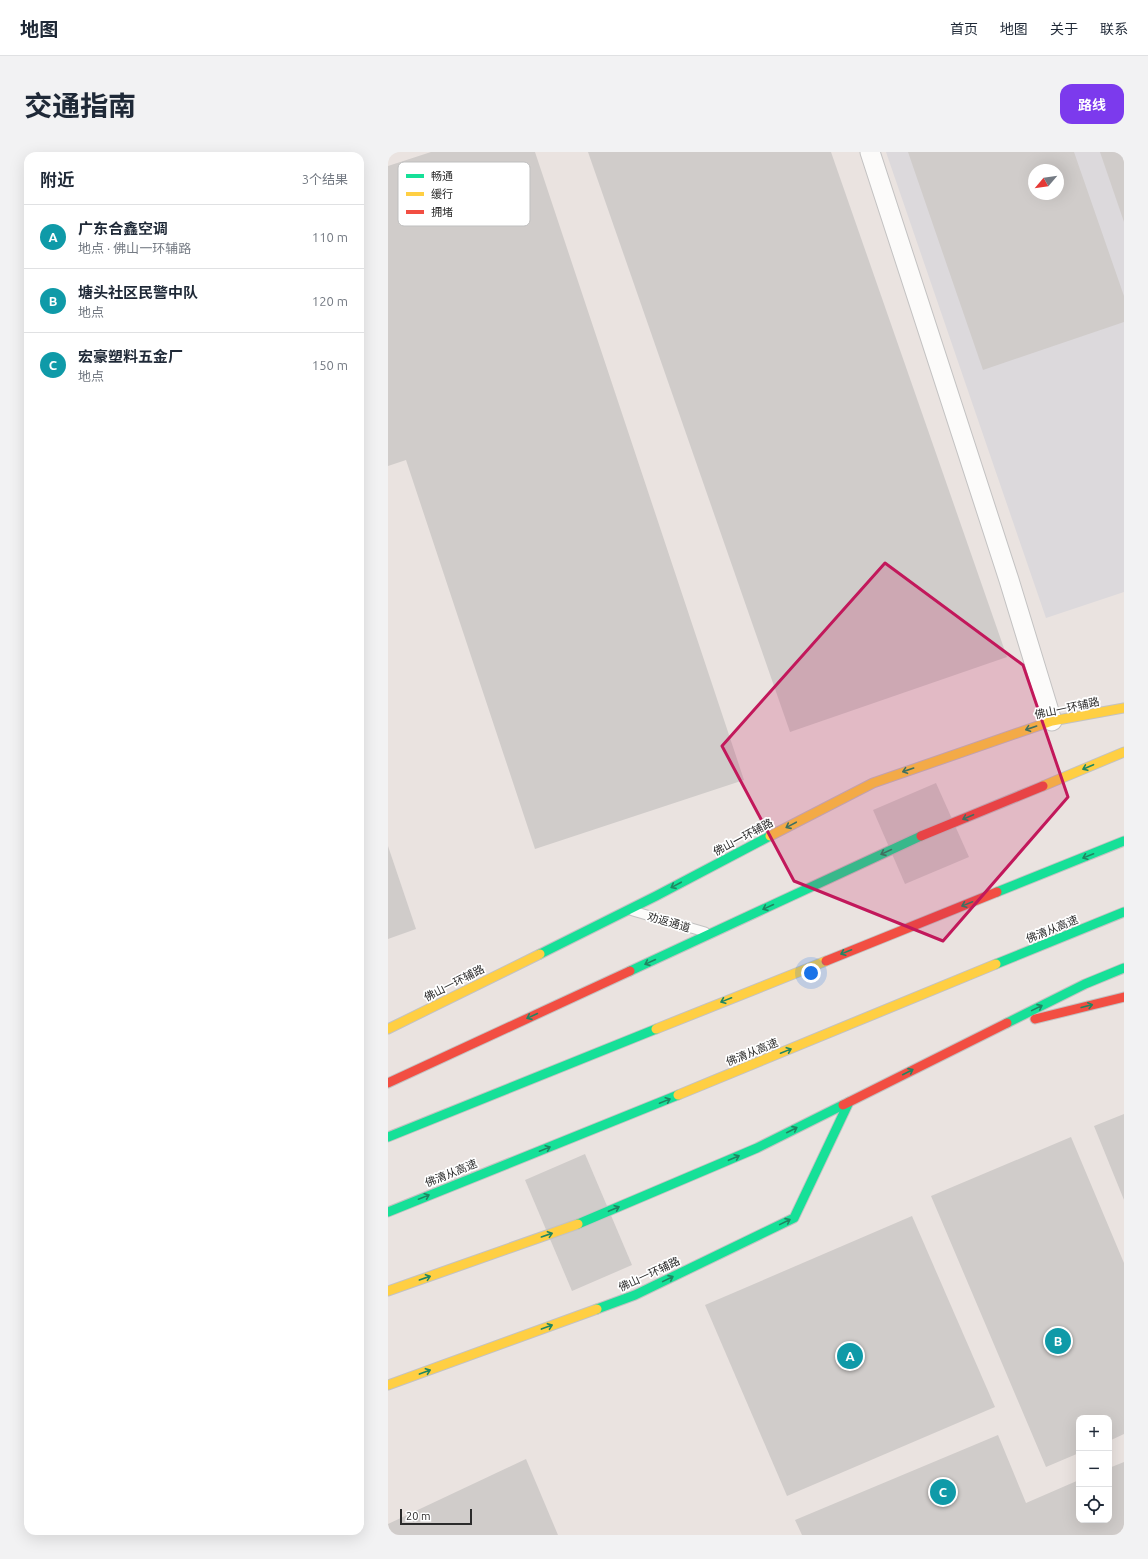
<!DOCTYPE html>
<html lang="zh">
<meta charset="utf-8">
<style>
body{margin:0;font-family:Ubuntu,"Noto Sans SC",sans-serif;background:#f2f2f3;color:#1f2937}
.controls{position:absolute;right:12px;bottom:12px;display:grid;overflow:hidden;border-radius:8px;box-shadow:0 4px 16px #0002}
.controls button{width:36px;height:36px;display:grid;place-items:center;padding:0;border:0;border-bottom:1px solid #e0e1e3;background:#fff;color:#1f2937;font:20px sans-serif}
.compass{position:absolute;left:640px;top:12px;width:36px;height:36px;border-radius:50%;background:#fff;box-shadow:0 4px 16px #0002;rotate:241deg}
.scale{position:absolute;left:12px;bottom:10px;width:72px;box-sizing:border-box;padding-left:4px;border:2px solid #2b2b2b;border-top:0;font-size:11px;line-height:14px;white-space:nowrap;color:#2b2b2b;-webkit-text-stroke:3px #fff;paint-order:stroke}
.you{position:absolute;left:423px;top:821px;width:14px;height:14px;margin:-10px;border:3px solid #fff;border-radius:50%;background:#1a73e8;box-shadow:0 0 0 6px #1a73e833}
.badge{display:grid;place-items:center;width:26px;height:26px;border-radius:50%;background:#7c3aed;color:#fff;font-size:13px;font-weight:700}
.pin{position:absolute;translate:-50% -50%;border:2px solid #fff;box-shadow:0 1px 4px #0006}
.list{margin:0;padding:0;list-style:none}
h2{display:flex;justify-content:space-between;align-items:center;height:52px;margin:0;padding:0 16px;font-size:17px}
h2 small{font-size:13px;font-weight:400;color:#747a83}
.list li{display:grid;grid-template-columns:26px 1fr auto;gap:12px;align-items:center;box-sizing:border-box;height:64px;padding:0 16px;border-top:1px solid #e0e1e3}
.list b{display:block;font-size:15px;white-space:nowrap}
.list p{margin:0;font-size:13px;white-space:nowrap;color:#747a83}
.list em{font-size:13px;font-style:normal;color:#747a83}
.icon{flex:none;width:22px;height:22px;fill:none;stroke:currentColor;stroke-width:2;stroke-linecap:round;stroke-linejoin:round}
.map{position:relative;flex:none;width:736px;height:1383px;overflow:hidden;border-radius:12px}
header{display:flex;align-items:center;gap:24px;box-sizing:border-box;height:56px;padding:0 20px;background:#fff;border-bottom:1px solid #e0e1e3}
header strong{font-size:19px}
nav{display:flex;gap:22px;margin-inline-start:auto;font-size:14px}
.intro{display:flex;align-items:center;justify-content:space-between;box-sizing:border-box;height:96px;padding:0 24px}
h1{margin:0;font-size:28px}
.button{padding:10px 18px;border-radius:12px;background:#7c3aed;color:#fff;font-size:14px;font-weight:700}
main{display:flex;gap:24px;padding:0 24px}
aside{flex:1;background:#fff;border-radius:12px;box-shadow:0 4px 16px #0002}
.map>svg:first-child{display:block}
.industrial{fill:#dcd9dc;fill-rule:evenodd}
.building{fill:#d0ccca;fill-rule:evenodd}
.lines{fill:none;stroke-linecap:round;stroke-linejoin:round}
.lane-casing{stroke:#c3c2c2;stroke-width:11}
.street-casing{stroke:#c3c2c2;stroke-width:21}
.fast-casing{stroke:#c3c2c2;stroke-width:11}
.slow-casing{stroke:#c3c2c2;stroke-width:11}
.jam-casing{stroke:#c3c2c2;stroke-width:11}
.lane{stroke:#fcfbfa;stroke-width:9}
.street{stroke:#fcfbfa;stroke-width:19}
.fast{stroke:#16e098;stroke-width:9}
.slow{stroke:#ffcf43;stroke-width:9}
.jam{stroke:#f24e42;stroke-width:9}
.oneway{stroke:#208662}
.marked{fill:#c2185b;fill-opacity:0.2;stroke:#c2185b;stroke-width:3;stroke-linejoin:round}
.labels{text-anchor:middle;stroke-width:3.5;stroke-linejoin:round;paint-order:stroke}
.street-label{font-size:11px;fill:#2b2b2b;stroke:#fff}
.key{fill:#fff;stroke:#bfbfbf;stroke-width:1}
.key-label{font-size:11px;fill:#2b2b2b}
</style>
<header>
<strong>地图</strong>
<nav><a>首页</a><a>地图</a><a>关于</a><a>联系</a></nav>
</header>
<div class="intro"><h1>交通指南</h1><a class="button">路线</a></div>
<main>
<aside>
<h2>附近<small>3个结果</small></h2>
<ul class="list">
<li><span class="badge" style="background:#0f9aa8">A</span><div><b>广东合鑫空调</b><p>地点 · 佛山一环辅路</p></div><em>110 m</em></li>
<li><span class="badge" style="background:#0f9aa8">B</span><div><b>塘头社区民警中队</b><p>地点</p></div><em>120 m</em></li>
<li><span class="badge" style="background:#0f9aa8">C</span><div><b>宏豪塑料五金厂</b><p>地点</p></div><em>150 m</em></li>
</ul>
</aside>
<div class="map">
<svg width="736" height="1383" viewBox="0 0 736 1383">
<rect width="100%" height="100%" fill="#eae3e0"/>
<path class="industrial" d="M498,0H736V440L658,466ZM646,18H670V42H646Z"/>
<g class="building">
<path d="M43,0H147L356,628L147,697L18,308L0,314V14Z"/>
<path d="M200,0H443L619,505L402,580Z"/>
<path d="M520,0H686L736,144V170L595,218ZM646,18H670V42H646Z"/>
<path d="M712,0H736V70Z"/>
<path d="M548,631L581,705L517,732L485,658Z"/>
<path d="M0,694L28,777L0,787Z"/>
<path d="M736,962V1048L706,974Z"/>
<path d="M683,985L736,1111V1282L721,1289V1266H691V1301L658,1315L543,1044Z"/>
<path d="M197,1002L244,1113L184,1139L137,1028Z"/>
<path d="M524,1064L607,1255L399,1344L317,1153Z"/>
<path d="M610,1283L638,1351L691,1328V1368H721V1316L736,1310V1383H414L407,1368Z"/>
<path d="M138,1307L170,1383H0V1372Z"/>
</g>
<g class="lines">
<g class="lane-casing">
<path id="lane" d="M245,759L317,780"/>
</g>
<g class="street-casing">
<path id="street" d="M482,0L621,428L664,569"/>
</g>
<g class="fast-casing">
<g id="fast">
<path d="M609,740L736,689"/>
<path d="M152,802L268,744L382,684"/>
<path d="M608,812L736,760"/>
<path d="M242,819L533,684"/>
<path d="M619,871L697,832L736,816"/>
<path d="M0,985L268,877"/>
<path d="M0,1060L290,943"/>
<path d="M190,1072L369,996L455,953"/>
<path d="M209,1157L247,1143L406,1066L461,950"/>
</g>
</g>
<g class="slow-casing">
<g id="slow">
<path d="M655,634L736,600"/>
<path d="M382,684L485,631L664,569L736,556"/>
<path d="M0,877L152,802"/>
<path d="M268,877L438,809"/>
<path d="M290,943L608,812"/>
<path d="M0,1139L190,1072"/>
<path d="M0,1233L209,1157"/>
</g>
</g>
<g class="jam-casing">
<g id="jam">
<path d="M533,684L655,634"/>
<path d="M438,809L609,740"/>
<path d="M647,867L736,845"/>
<path d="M0,931L242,819"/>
<path d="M455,953L619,871"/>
</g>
</g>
<use href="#lane" class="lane"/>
<use href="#street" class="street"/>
<use href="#fast" class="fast"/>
<use href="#slow" class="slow"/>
<use href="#jam" class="jam"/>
</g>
<defs><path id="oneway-shaft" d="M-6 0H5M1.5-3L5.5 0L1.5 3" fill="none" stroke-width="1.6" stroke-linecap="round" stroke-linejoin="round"/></defs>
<g class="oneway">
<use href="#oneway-shaft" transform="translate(643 576) rotate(161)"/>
<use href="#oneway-shaft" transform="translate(700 615) rotate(157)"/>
<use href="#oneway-shaft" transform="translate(520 618) rotate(161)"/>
<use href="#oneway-shaft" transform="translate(580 665) rotate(157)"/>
<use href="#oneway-shaft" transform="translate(403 673) rotate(152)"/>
<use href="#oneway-shaft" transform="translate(498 700) rotate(155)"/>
<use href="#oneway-shaft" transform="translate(700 704) rotate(158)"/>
<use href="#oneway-shaft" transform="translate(288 733) rotate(152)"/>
<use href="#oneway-shaft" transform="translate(579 752) rotate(158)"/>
<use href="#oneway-shaft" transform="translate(380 755) rotate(155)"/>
<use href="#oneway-shaft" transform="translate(458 800) rotate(158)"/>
<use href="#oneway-shaft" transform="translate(262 810) rotate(155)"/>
<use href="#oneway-shaft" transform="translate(338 848) rotate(158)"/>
<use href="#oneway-shaft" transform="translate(699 854) rotate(-14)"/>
<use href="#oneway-shaft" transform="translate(649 856) rotate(-26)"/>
<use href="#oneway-shaft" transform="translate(144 864) rotate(155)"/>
<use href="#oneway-shaft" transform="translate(398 899) rotate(-22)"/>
<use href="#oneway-shaft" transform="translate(520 920) rotate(-27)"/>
<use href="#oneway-shaft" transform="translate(277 949) rotate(-22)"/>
<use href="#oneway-shaft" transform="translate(404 978) rotate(-27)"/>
<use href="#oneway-shaft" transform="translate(157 997) rotate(-22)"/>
<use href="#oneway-shaft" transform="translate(346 1006) rotate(-23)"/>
<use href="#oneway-shaft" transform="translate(36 1045) rotate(-22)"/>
<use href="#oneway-shaft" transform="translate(226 1057) rotate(-23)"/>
<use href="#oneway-shaft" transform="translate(397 1070) rotate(-26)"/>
<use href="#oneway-shaft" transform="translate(159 1083) rotate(-19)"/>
<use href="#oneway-shaft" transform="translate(37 1126) rotate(-19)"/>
<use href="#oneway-shaft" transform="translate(280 1127) rotate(-26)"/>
<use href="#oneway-shaft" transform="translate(159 1175) rotate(-20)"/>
<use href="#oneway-shaft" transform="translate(37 1220) rotate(-20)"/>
</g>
<path class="marked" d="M497,411L635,513L680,645L555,789L406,729L334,594Z"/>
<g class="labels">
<g class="street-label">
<text transform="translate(679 556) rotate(-12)" y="4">佛山一环辅路</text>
<text transform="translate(355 685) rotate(-28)" y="4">佛山一环辅路</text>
<text transform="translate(281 770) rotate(16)" y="4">劝返通道</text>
<text transform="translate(664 777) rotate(-22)" y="4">佛清从高速</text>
<text transform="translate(66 831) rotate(-27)" y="4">佛山一环辅路</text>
<text transform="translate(364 900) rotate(-22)" y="4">佛清从高速</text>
<text transform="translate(63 1021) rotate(-22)" y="4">佛清从高速</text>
<text transform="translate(261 1122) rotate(-25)" y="4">佛山一环辅路</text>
</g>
</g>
<rect x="10" y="10" width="132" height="64" rx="6" class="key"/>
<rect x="18" y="22" width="18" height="4" fill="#16e098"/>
<rect x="18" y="40" width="18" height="4" fill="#ffcf43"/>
<rect x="18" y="58" width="18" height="4" fill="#f24e42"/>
<g class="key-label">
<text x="43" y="28">畅通</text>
<text x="43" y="46">缓行</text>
<text x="43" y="64">拥堵</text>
</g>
</svg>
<div class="controls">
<button>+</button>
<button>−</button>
<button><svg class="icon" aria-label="locate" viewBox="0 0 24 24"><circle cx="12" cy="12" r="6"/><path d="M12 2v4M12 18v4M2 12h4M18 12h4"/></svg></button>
</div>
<svg class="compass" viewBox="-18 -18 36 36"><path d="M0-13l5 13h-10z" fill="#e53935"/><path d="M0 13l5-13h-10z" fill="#747a83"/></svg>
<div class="scale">20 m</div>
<div class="you"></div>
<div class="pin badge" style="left:462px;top:1204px;background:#0f9aa8">A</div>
<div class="pin badge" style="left:670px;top:1189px;background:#0f9aa8">B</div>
<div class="pin badge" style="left:555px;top:1340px;background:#0f9aa8">C</div>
</div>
</main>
